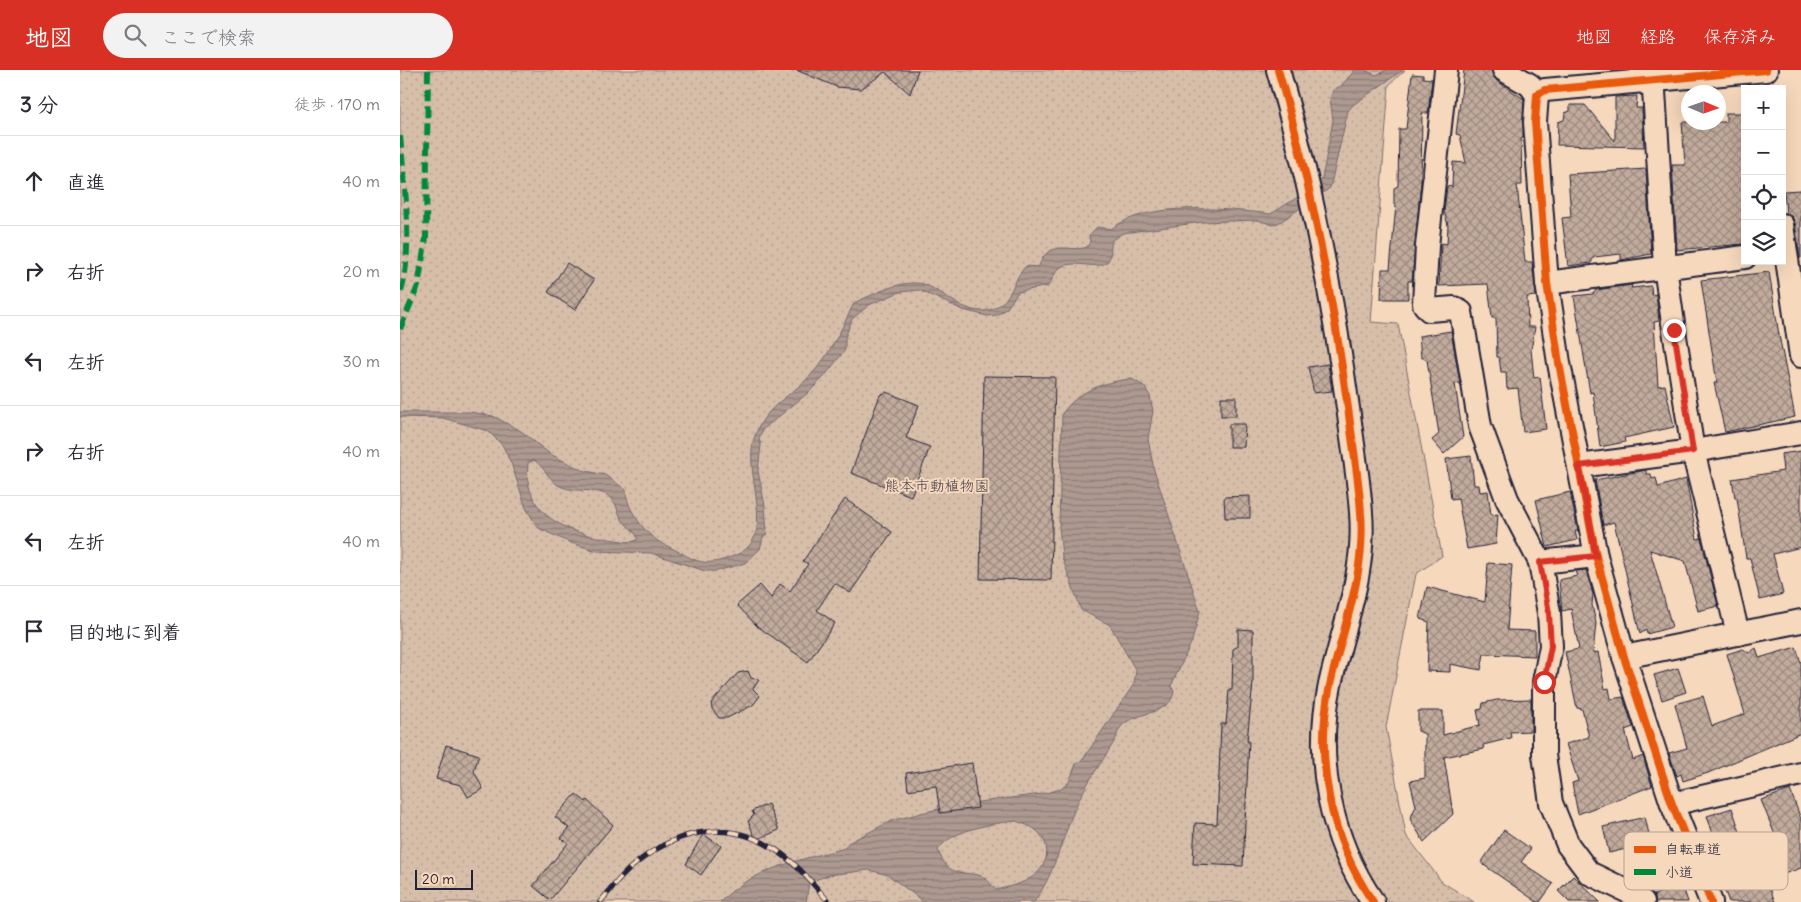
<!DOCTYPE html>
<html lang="ja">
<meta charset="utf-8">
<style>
body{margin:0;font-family:Delius,"Klee One",sans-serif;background:#f2f2f3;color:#2b2b33}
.controls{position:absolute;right:15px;top:15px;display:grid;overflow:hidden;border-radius:0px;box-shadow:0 5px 20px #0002}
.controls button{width:45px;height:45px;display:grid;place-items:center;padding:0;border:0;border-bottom:1px solid #e1e1e2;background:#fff;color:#2b2b33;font:25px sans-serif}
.compass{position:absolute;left:1281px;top:15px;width:45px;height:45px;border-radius:50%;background:#fff;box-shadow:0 5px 20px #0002;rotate:92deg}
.scale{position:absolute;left:15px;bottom:12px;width:58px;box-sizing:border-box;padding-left:5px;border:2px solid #22223b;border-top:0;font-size:14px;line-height:18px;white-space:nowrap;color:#22223b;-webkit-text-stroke:4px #f6d8bc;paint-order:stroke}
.stop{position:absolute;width:15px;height:15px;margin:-11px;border:4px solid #d93025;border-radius:50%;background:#fff}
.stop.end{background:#d93025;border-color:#fff;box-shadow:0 1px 5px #0008}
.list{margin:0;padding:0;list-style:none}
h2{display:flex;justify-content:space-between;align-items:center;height:65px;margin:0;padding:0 20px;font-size:21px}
h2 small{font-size:16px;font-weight:400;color:#7c7c81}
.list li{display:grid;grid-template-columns:32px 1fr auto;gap:15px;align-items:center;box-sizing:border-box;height:90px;padding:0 20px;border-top:1px solid #e1e1e2}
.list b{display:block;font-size:19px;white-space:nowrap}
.list em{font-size:16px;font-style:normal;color:#7c7c81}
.icon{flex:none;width:28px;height:28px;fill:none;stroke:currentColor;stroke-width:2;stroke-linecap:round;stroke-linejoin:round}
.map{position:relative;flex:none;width:1401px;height:832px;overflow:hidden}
header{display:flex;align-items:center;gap:30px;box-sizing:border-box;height:70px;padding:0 25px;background:#d93025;color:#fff}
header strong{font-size:24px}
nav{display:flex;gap:28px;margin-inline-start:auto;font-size:18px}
.search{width:350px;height:45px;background:#f2f2f3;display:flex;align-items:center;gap:12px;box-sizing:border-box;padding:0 18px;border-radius:28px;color:#7c7c81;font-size:19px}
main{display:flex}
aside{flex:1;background:#fff}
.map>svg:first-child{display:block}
.garden{fill:url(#garden-dots);stroke:#7c7072}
.water{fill:url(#water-rules);stroke:#75696e;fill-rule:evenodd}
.building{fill:url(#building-cross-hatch);stroke:#22223b}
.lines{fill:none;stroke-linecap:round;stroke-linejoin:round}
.minor-casing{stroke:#22223b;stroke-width:26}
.minor{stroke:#f6d8bc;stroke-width:22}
.rail-casing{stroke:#22223b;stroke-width:5.5}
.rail{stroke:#f6d8bc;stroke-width:4;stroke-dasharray:11;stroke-linecap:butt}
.quiet{stroke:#00873e;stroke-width:6;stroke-dasharray:12 6;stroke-linecap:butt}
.cycleway-casing{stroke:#f6d8bc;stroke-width:11}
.cycleway{stroke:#e8590c;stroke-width:8}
.route{stroke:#d93025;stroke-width:6}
.labels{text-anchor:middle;stroke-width:4;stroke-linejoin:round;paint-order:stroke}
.park-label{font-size:15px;fill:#464151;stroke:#f6d8bc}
.key{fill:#f6d8bc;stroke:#b6a195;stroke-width:1}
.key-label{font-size:14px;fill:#22223b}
</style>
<header>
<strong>地図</strong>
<div class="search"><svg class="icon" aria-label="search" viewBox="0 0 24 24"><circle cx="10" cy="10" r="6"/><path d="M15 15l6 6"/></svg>ここで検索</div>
<nav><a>地図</a><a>経路</a><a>保存済み</a></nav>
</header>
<main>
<aside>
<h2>3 分<small>徒歩 · 170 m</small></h2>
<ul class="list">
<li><svg class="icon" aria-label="ahead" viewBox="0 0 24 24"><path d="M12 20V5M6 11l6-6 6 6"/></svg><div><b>直進</b></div><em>40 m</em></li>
<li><svg class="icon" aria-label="right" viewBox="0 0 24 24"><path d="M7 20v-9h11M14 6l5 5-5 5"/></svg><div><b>右折</b></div><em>20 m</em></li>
<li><svg class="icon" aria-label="left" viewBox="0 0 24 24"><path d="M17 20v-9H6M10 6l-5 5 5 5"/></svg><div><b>左折</b></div><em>30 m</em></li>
<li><svg class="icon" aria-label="right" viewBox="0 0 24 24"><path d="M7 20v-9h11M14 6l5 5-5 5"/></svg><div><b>右折</b></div><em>40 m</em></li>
<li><svg class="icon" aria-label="left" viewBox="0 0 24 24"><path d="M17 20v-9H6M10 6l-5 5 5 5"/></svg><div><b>左折</b></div><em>40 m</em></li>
<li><svg class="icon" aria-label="arrive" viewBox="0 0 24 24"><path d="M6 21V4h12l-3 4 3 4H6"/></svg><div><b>目的地に到着</b></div></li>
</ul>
</aside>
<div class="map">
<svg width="1401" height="832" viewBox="0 0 1401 832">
<defs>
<pattern id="garden-dots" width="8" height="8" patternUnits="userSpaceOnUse" patternTransform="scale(1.25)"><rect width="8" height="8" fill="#d7bea9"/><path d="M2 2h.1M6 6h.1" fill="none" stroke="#b8a392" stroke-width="1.8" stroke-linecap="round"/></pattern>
<pattern id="water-rules" width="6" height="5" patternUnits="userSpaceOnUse" patternTransform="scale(1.25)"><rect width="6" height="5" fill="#ad9990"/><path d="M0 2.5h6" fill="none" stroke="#8c7c77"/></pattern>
<pattern id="building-cross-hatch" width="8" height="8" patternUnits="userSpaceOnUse" patternTransform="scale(1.25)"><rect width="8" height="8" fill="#c2ab9c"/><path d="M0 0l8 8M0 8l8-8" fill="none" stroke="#9d8b80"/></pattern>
</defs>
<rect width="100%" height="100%" fill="#f6d8bc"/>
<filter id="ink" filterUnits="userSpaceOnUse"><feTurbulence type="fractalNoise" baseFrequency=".02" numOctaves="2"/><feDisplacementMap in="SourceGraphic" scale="10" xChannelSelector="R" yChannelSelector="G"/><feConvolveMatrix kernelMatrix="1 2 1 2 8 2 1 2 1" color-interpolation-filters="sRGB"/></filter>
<g filter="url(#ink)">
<path class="garden" d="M0,0H1005L989,15L971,252L998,254L1042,486L1016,504L986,657L1006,765L1042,812L1074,832H0Z"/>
<g class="water">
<path d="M955,0H964L976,5L987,0H1003L953,35L948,41L930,118L880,152L873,155L858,150L803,152L723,163L712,170C710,177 712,187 707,192C699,201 674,189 661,197C654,202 653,210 648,216L618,222L607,238L597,245L587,246L563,240L519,220L500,222L469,235L452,249L445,268V280L424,307L408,323L362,360L359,369L361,375L358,401L365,436L367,464L363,467L360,479L345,493L317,501H305L251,483L197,481L171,473L140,459L135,453L126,438L111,393L103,376L88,361L43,348L0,347V342H70L93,346L121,361L150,384L182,400L205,405L226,420C225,437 247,467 263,474C295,488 299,501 336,485C381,466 339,401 356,363C368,334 390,327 410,306C430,285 441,260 453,235L458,231C475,224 496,212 516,213C541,213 569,258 601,234C613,224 615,206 626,196L638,197C641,193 642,186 647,183C660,173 673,182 687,177L690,172L689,165L697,157L711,159C749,130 826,139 871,144L917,115L922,109L933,50L930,28L933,20L941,16ZM134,390C144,397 149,409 158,415C175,425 200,415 213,430C217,436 218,442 221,448C226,456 235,460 238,469C232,474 224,471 216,470C171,465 122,447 128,393Z"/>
<path d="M732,309L744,316L750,326L753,341L748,369L754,400L800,541L792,571L771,616L774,621C772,646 732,641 720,658C717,662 717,668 714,672C700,695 684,716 674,741C661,772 654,805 634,832H524L488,805L469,800L429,805L409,812L406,832H320C353,798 401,790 445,778L448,773L491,751L521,743L556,735L642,724L661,719L669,712L676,694L683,689L734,614L736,601L710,555L681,540L662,487L659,456L662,344C677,321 705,311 732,309ZM616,751C623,754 632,756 637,761C654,777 647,799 629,809C619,815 607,817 596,820C592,816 587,808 582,806C560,800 548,808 538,780C550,760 594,753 616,751Z"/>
</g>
<g class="building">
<path d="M396,0H518L510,24L485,2L461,19L437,17Z"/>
<path d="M1064,0H1091L1097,11L1124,29L1123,68L1121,69L1122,115H1117L1125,192H1132L1136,226L1127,227L1128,257H1135L1131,280L1134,308L1140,307L1146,359L1123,362L1118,318L1107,319L1106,302H1101L1099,287H1097L1096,248H1092L1088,214L1039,216L1041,173L1047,174L1048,155L1044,142L1047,116L1052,117L1053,92L1066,93L1060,65L1056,64Z"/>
<path d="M1012,4L1023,5V8L1032,9L1028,43H1022L1021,112L1012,211H1008V229H981L982,199H990L996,135H994V118L998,116L999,59H1006Z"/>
<path d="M1237,26L1236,38H1242L1244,77L1157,75L1158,52L1164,50L1165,43L1170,41V35H1185L1215,71V27Z"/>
<path d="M1326,43H1345V170H1343V174L1277,180L1272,95H1285L1282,52H1326Z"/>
<path d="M1246,99L1251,184L1221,190V184L1194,187L1191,193L1168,196L1162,148L1171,147L1168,104Z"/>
<path d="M1401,120V188H1400L1395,153L1392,147L1386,143L1384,121Z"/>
<path d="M167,193L194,210L175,240L148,222Z"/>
<path d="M1369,202L1379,265L1395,347L1325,362L1314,313H1317L1301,210Z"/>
<path d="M1232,215L1231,218L1251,216L1252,225L1256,224L1259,251L1254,252L1258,316L1265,315L1274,357L1224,368L1225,372L1200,377L1193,322L1190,323L1174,226L1193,224L1196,220Z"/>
<path d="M1051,261L1060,313L1055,314L1063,367L1044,384L1032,370L1039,364L1027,290L1021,287L1019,266Z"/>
<path d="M928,294L932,321L914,323L908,297Z"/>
<path d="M584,306L655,307L651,510L580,509Z"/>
<path d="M486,322L519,335L506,368L530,377L511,426L451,403L480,325Z"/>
<rect x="821" y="327" width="15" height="19"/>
<path d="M829,354H845L844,377H829Z"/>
<path d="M1401,381V477L1373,484L1383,524L1360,530L1350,488H1346L1337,428H1335L1332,409L1383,401L1381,384Z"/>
<path d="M1071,386L1074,415H1079L1080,422L1088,421L1091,445L1098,444L1096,474L1067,479L1058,428L1051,429L1046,389Z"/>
<path d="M1246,400V404H1251L1252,409L1256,408L1258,417L1286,409L1297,469L1301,468L1318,536L1298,541L1285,491L1250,480L1272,557L1247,564L1246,560L1240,564L1214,452L1203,455L1195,410Z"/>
<path d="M1170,422L1178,461H1175L1177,470L1147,477L1136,430Z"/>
<path d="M850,426V448H825L824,427Z"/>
<path d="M445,429L492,462L450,523L435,513L417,540L435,553L408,592L357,556L337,535L360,515L371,528L380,514L390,521L408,494L403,491Z"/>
<path d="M1088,493L1112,495L1107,560L1135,561V586L1084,584L1081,600L1050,594V602L1027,601L1029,552L1020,549L1027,517L1085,532Z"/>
<path d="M1186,500L1193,524L1192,535L1196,553L1193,583L1198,582L1205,619L1209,618L1211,629L1223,627L1233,657L1225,660L1233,690L1243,686L1252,716L1178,744L1172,713L1178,711L1166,674L1189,667L1182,639L1177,638L1165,582L1179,579L1171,539L1162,541L1159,510L1177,506L1175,501Z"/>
<path d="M838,559L853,560V613L847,671H849L843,796L793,794L795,753L817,754L821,654H826L829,620H832L833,579L838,576Z"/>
<path d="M1396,577L1401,593V663L1308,703L1283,711L1281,704L1277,706L1269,683L1287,678L1275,634L1303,626L1312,656L1345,644L1327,584L1343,579L1349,583L1356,578L1359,588Z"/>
<path d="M1278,598L1286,622L1262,630L1254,605Z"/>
<path d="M348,601L351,608L359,610L353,619L360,626L353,635L327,648H319L312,639L311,633L338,603Z"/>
<path d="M1131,629V661L1110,662L1111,668L1083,675L1084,679L1044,687L1053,744L1024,772L1010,749L1016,736L1010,711L1025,708V664L1018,661V641H1043V665L1080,655L1077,640L1082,639L1083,633L1097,630Z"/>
<path d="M46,675L79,685L74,701L83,719L68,727L61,715L36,709Z"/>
<path d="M572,693L578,738L540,743L536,716L508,720L506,703Z"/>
<path d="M1390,720L1401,749V798L1367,810L1375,832H1329L1318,803L1321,802L1309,766L1313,764L1307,746L1332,738L1345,777L1375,765L1361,730Z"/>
<path d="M176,724L186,732L187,730L213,755L150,830L133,816L168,773L161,768L169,758L155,747Z"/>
<path d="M368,734L379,760L356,770L348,751L354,745L352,741Z"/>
<path d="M1245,747L1251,773L1209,783L1203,757Z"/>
<path d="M1104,760L1131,779L1121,792L1153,814L1140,832H1137L1081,793Z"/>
<path d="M303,764L321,776L301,805L286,794Z"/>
<path d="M1173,806L1200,832H1169L1158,821Z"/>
<path d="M1282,814L1288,832H1256L1254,825Z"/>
</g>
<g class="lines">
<g class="minor-casing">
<g id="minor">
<path d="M878,0C911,112 933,229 949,345C953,377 959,410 961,443C966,503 943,557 930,615C914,690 930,769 973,832"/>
<path d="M1046,0L1027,176L1024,234L1029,240L1054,238L1061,242L1080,356L1107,429L1140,492L1149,543L1151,576L1144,612V685L1151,733L1168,775L1189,803L1235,825L1243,832"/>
<path d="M1104,0L1130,15L1137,25"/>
<path d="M1242,0L1245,11L1254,21L1265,197L1274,260L1293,381L1338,564"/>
<path d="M1382,155L1401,286"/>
<path d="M1147,213L1345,187"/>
<path d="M1179,396L1293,381L1401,363"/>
<path d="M1140,492L1196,486"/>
<path d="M1224,587L1401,551"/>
<path d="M1272,734L1401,704"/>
<path d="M1311,832L1272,734L1224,587L1196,486L1159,293L1147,213L1135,52L1137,25L1145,20L1366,0"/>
</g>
</g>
<use href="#minor" class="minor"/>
<g class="rail-casing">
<path id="rail" d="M200,832C211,820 221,805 234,795C274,762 324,748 371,777C394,790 412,813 429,832"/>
</g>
<use href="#rail" class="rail"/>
<g class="quiet">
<path d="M0,66C4,110 14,183 0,225"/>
<path d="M0,259L18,216L26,168L28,0"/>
</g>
<g class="cycleway-casing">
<g id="cycleway">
<path d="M878,0C911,112 933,229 949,345C953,377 959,410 961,443C966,503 943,557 930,615C914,690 930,769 973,832"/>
<path d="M1311,832L1272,734L1224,587L1196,486L1159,293L1147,213L1135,52L1137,25L1145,20L1366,0"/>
</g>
</g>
<use href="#cycleway" class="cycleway"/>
</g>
</g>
<g class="lines" filter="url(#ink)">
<path class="route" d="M1144,612L1151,576L1149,543L1140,492L1196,486L1179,396L1293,381L1274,260"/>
</g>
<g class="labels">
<g class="park-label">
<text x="537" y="421">熊本市動植物園</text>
</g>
</g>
<rect x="1224" y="762" width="164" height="58" rx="8" class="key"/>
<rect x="1234" y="776" width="22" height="7" fill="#e8590c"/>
<rect x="1234" y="799" width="22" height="6" fill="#00873e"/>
<g class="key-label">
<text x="1265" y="784">自転車道</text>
<text x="1265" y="807">小道</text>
</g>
</svg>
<div class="controls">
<button>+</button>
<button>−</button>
<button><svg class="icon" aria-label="locate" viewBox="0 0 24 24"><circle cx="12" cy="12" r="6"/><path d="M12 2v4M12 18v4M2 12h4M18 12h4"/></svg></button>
<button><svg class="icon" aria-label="layers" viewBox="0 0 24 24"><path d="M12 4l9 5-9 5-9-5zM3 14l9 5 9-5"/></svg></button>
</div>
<svg class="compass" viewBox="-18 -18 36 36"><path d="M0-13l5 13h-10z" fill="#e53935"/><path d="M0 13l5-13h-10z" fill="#7c7c81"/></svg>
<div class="scale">20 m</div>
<div class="stop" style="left:1144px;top:612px"></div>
<div class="stop end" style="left:1274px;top:260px"></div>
</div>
</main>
